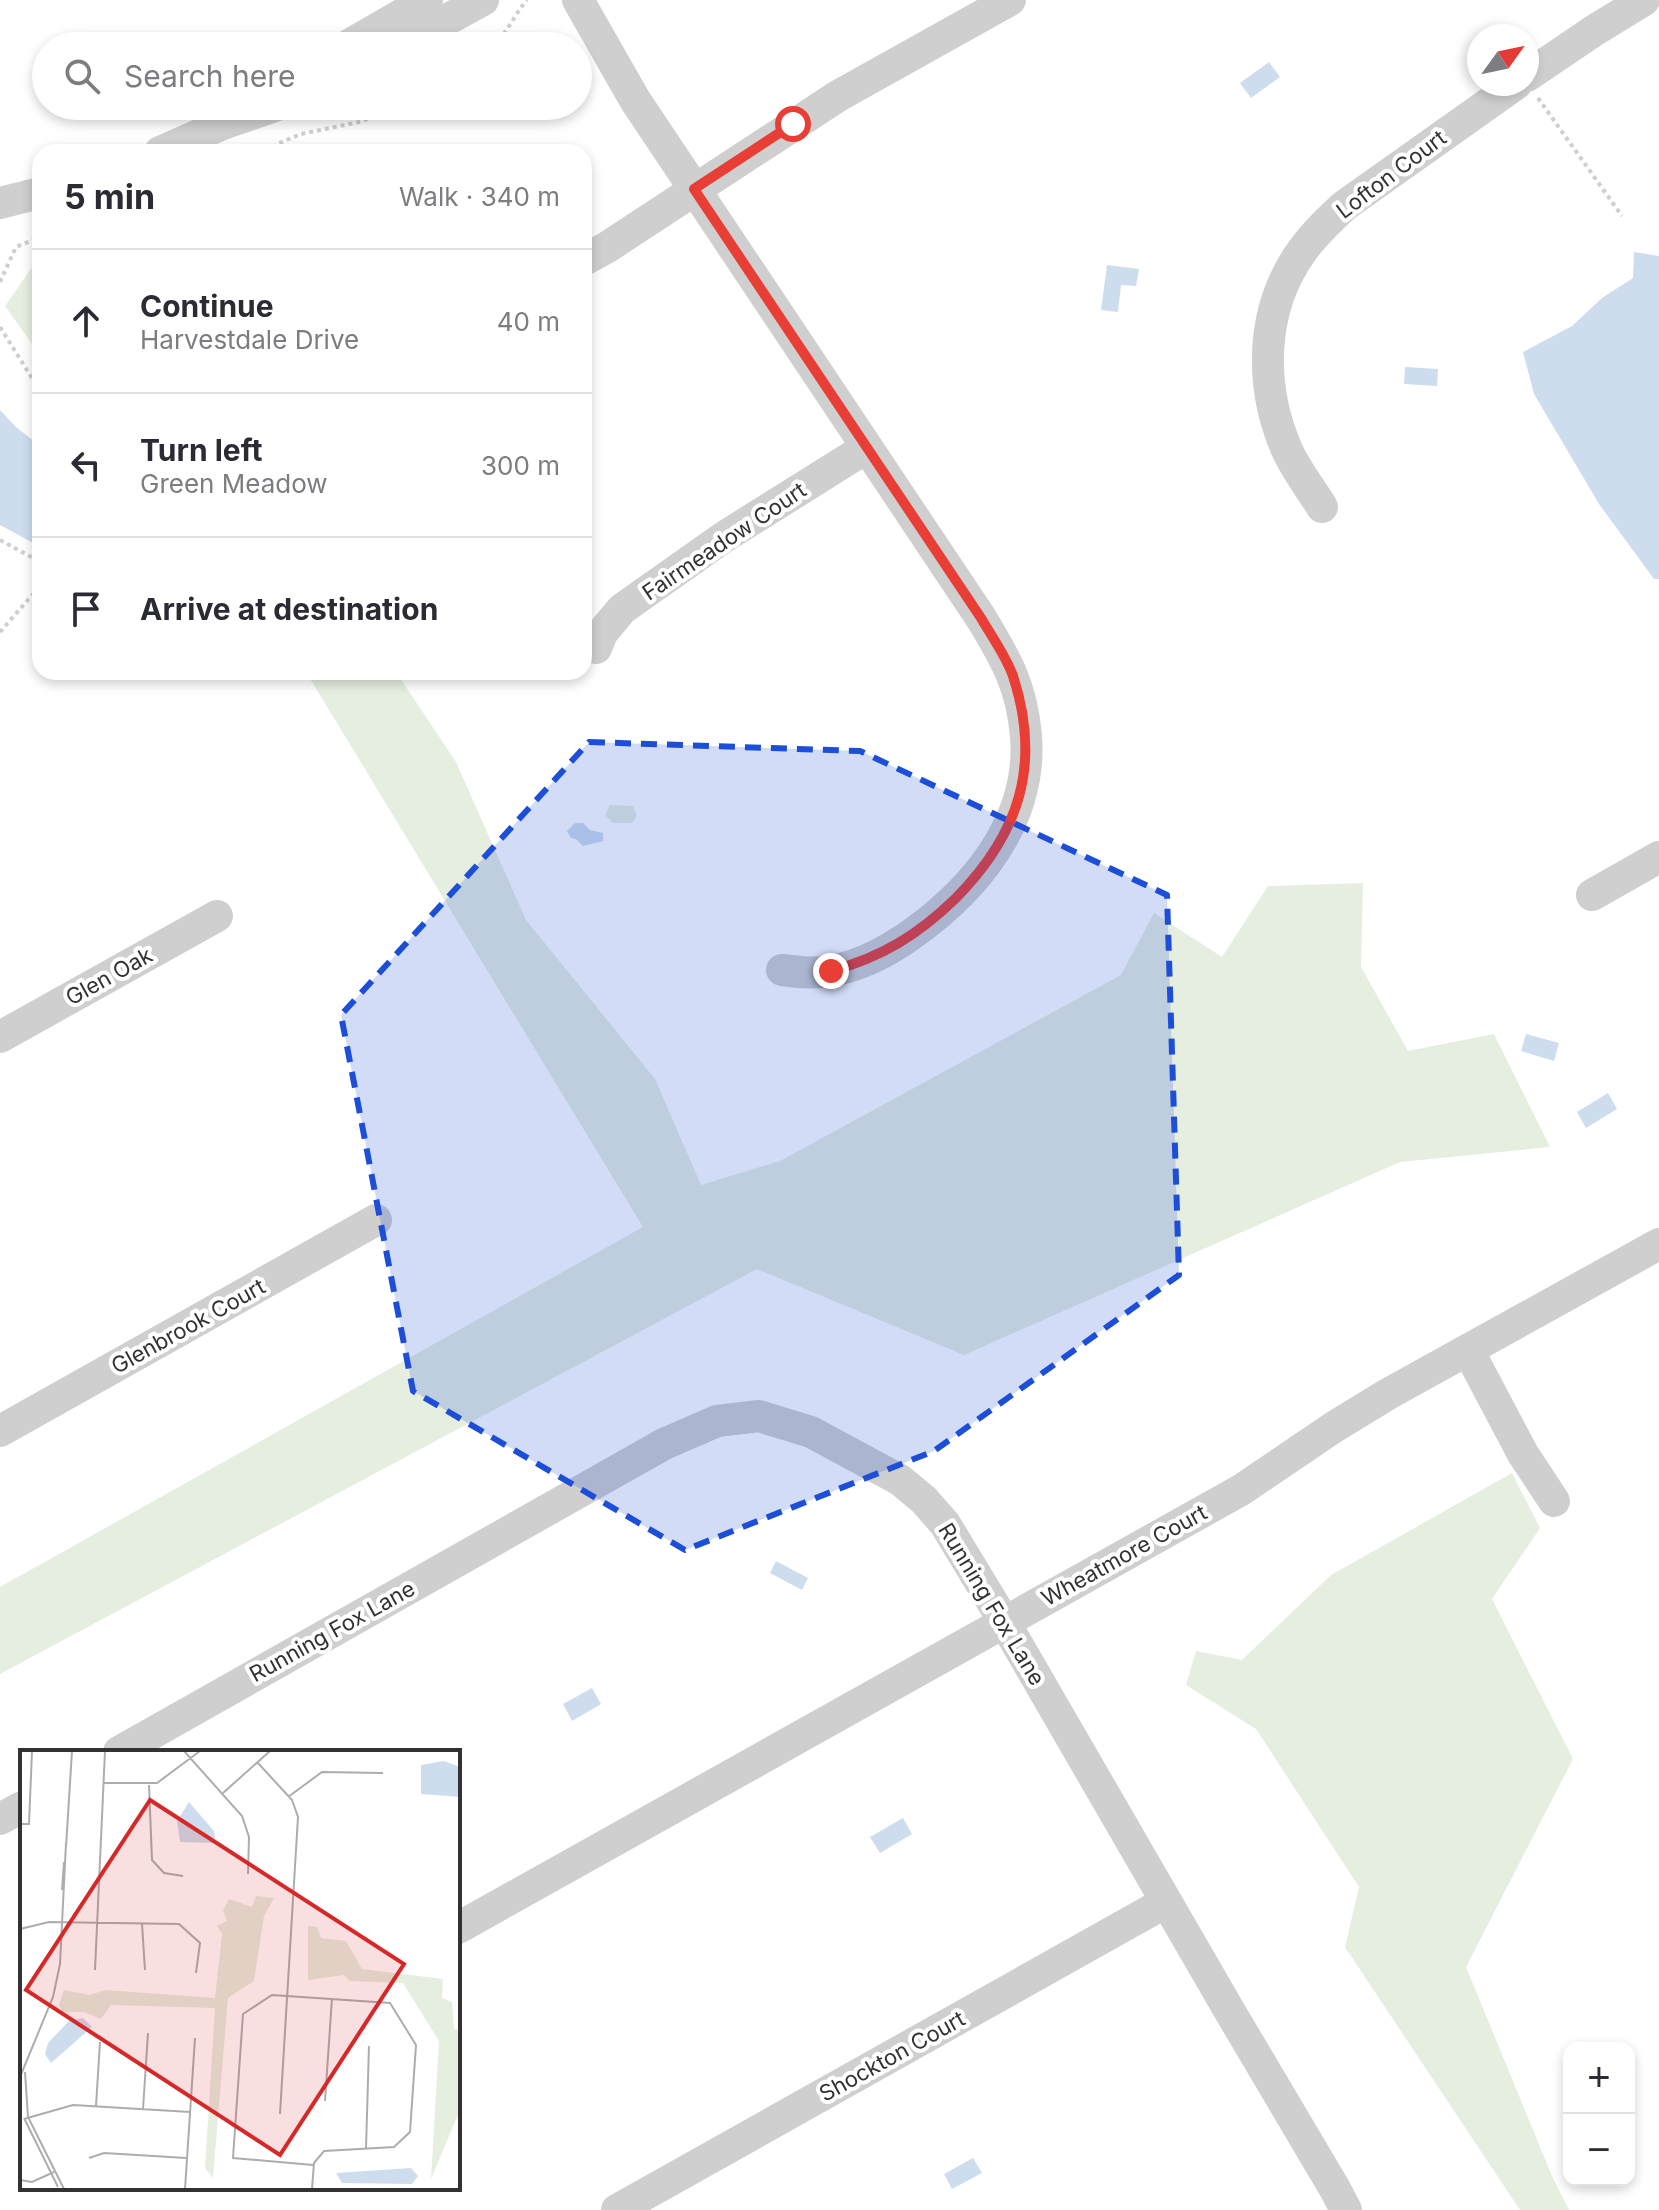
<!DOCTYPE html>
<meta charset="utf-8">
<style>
body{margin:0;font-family:Inter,sans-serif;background:#f7f7f7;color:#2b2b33}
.controls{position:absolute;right:24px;bottom:24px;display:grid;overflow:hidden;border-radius:16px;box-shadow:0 4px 12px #0003}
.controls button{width:72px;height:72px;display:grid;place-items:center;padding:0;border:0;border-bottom:2px solid #e1e1e2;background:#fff;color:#2b2b33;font:40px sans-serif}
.compass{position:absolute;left:1467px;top:24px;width:72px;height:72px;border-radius:50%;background:#fff;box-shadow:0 4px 12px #0003;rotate:57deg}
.stop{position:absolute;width:24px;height:24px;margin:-18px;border:6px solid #e83e35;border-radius:50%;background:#fff}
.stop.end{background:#e83e35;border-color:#fff;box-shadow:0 2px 8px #0008}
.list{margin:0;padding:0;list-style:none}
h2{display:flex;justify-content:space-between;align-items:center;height:104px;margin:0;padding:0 32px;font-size:34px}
h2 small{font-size:26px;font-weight:400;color:#7c7c81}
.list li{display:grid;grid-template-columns:52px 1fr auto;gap:24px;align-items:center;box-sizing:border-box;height:144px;padding:0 32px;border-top:2px solid #e1e1e2}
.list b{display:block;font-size:30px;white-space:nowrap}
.list p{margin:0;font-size:26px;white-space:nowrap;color:#7c7c81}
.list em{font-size:26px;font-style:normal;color:#7c7c81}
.icon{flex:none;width:44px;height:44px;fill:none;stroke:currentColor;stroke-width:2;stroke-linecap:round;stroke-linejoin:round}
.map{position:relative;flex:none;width:1659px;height:2210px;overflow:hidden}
.search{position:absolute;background:#fff;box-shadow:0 4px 12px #0003;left:32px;top:32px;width:560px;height:88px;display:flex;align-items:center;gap:20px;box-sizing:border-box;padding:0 28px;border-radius:44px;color:#7c7c81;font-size:30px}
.panel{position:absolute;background:#fff;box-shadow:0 4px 12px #0003;left:32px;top:144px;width:560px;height:536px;border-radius:24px}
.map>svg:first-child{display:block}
.green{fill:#e6eee0}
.water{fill:#cdddee}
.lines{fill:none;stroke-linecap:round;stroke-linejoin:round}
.path{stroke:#cfcfcf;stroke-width:4;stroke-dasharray:4 4;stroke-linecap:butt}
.minor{stroke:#cfcfcf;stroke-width:32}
.route{stroke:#e83e35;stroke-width:10}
.marked{fill:#1d4ed8;fill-opacity:0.2;stroke:#1d4ed8;stroke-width:6;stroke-dasharray:16 10;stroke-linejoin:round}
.labels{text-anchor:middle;stroke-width:8;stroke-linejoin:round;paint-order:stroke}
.street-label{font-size:22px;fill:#323232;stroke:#fff}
.inset-road{fill:none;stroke:#adadad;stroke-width:2}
.view{fill:#d62828;fill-opacity:0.15;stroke:#d62828;stroke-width:4}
.inset-edge{fill:none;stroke:#323232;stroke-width:4}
</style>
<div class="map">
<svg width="1659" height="2210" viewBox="0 0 1659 2210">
<rect width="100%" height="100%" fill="#fff"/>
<g class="green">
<path d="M40,256V355L5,306Z"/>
<path d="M306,672H396L456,762L526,920L655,1079L701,1185L780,1161L1121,975L1154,913L1222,957L1268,886L1363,883L1361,967L1408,1051L1494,1034L1550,1147L1400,1162L964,1355L757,1269L0,1674V1587L643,1227Z"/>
<path d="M610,805L633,806L637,816L632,823H613L605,815Z"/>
<path d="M1512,1473L1540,1528L1492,1599L1573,1759L1466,1967L1552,2176L1569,2210H1520L1345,1947L1359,1887L1256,1729L1186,1685L1196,1651L1242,1660L1331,1575Z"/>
</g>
<g class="water">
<path d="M1269,62L1280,77L1251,98L1240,83Z"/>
<path d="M1634,252L1659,256V579H1654L1599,504L1534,394L1523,352L1572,326L1602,298L1633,278Z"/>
<path d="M1107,265L1139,269L1136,286L1121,285L1118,312L1101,310Z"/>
<path d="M1405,367L1438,369L1437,386L1404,384Z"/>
<path d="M0,410L16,427L40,446V542L35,544L0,525Z"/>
<path d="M575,823H583L590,830L603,833V841L583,846L576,839L571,838L567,831Z"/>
<path d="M1526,1034L1559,1043L1554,1061L1521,1051Z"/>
<path d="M1608,1093L1617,1109L1586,1128L1577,1112Z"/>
<path d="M776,1561L808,1578L802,1590L770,1573Z"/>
<path d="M592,1688L601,1704L572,1721L563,1704Z"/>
<path d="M903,1818L912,1834L880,1853L870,1837Z"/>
<path d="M973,2158L982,2173L952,2189L944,2174Z"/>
</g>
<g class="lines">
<g class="path">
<path d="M493,46C508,32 514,15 527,0"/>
<path d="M1538,98L1622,216"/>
<path d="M266,152L277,144L301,134L364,121L386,106"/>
<path d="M0,282L16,247L40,237"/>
<path d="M0,327L40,391"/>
<path d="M0,540L35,559H40"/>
<path d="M0,632L40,586"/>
</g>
<g class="minor">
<path d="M578,0L635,100L981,618C1006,659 1022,687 1026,736C1032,813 985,877 928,922C899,945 867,965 830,971C814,974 798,972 782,970"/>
<path d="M347,46L427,0"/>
<path d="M399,46L483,0"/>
<path d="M1527,76L1595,30L1644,0"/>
<path d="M160,152L223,124L275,106"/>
<path d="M0,203L40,193"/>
<path d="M584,260L606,248L838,96L1010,0"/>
<path d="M1322,507C1311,489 1296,470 1287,450C1259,386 1260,309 1302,251C1314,234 1329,220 1344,206L1516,84"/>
<path d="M596,648L602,633L622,609L724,537L866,448"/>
<path d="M1592,895L1659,857"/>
<path d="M0,1037L217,916"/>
<path d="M1468,1350L1523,1454L1554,1501"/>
<path d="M0,1431L376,1220"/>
<path d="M119,1752L664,1444L717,1421L759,1416L811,1432L900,1480L924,1500L945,1524L1005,1623L1229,2010L1335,2189L1346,2210"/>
<path d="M0,1819L22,1807"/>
<path d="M458,1928L1241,1490L1334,1427L1388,1394L1659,1244"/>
<path d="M617,2210L1166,1902"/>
</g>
</g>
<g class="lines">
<path class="route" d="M793,124L694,189L981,618C992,637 1006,656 1013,676C1042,765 1019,834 956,898C918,935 882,957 831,971"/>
</g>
<path class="marked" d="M589,742L860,751L1167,895L1179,1275L934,1451L685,1550L413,1391L341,1015Z"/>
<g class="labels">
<g class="street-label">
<text transform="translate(1391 174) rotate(-37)" y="8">Lofton Court</text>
<text transform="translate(724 541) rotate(-34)" y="8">Fairmeadow Court</text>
<text transform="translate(109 976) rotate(-29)" y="8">Glen Oak</text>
<text transform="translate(188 1326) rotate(-29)" y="8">Glenbrook Court</text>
<text transform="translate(1124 1555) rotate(-29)" y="8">Wheatmore Court</text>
<text transform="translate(992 1604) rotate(59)" y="8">Running Fox Lane</text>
<text transform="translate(332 1631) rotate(-29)" y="8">Running Fox Lane</text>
<text transform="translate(892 2056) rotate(-29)" y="8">Shockton Court</text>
</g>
</g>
<g transform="translate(20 1750)">
<rect width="440" height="440" fill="#fff"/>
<path d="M236,146L254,148L244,166L234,231L208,248L193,428L185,418L195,258L91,255L81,269L64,262H42L39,255L44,240L70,245L85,240L195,248L202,184L197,176L207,171L203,161L209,149L232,157ZM288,176L297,177L301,188L326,191L342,219L423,229L422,248L432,252L434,279L440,280V360L411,429L419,291L383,233L330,231L324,225L288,230Z" fill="#e6eee0"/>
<path d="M424,11L440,17V47L401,44V15ZM169,52L194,81L196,93L160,92L157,71ZM63,268L72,277L31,313L25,304L28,293L49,271ZM391,418L398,426L392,434L322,433L316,423Z" fill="#cdddee"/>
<path class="inset-road" d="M164,1L222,66L229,87L228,124M237,12L272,50L278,67L260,364M83,33H137L180,1M129,35L132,110L144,123L163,126M203,43L250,1M268,47L302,22L363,23M0,74H9L12,1M46,97L52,1M42,140L44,112M122,174L125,220M0,179L29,172L159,174L180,193L176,223M75,220L85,1M5,322L8,367L44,439M0,327L33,247L40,214L46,93M305,351L312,248M76,356L80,292M123,359L128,283M4,368L38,437M4,369L53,355L170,362M346,398L349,296M69,408L84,403L166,408M0,430L12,432L34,422M165,439L175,288M292,439L294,413L304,401L374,397L390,382L396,295L370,253L252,245L223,264L213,408L293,415"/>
<path class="view" d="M130,50L384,214L260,405L6,240Z"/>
<rect width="440" height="440" class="inset-edge"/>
</g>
</svg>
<div class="controls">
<button>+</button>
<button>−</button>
</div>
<svg class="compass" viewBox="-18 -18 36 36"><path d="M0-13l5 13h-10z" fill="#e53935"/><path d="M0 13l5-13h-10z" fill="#7c7c81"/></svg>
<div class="stop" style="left:793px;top:124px"></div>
<div class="stop end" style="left:831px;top:971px"></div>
<div class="search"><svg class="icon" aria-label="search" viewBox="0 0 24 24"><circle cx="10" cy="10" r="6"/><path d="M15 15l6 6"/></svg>Search here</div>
<section class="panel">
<h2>5 min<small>Walk · 340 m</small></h2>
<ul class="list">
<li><svg class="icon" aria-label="ahead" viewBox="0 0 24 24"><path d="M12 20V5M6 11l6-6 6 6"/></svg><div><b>Continue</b><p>Harvestdale Drive</p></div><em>40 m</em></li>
<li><svg class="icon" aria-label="left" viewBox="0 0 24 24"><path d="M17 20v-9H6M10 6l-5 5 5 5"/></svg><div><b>Turn left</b><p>Green Meadow</p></div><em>300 m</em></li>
<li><svg class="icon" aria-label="arrive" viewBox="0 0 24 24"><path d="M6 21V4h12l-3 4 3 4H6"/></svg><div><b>Arrive at destination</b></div></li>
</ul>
</section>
</div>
